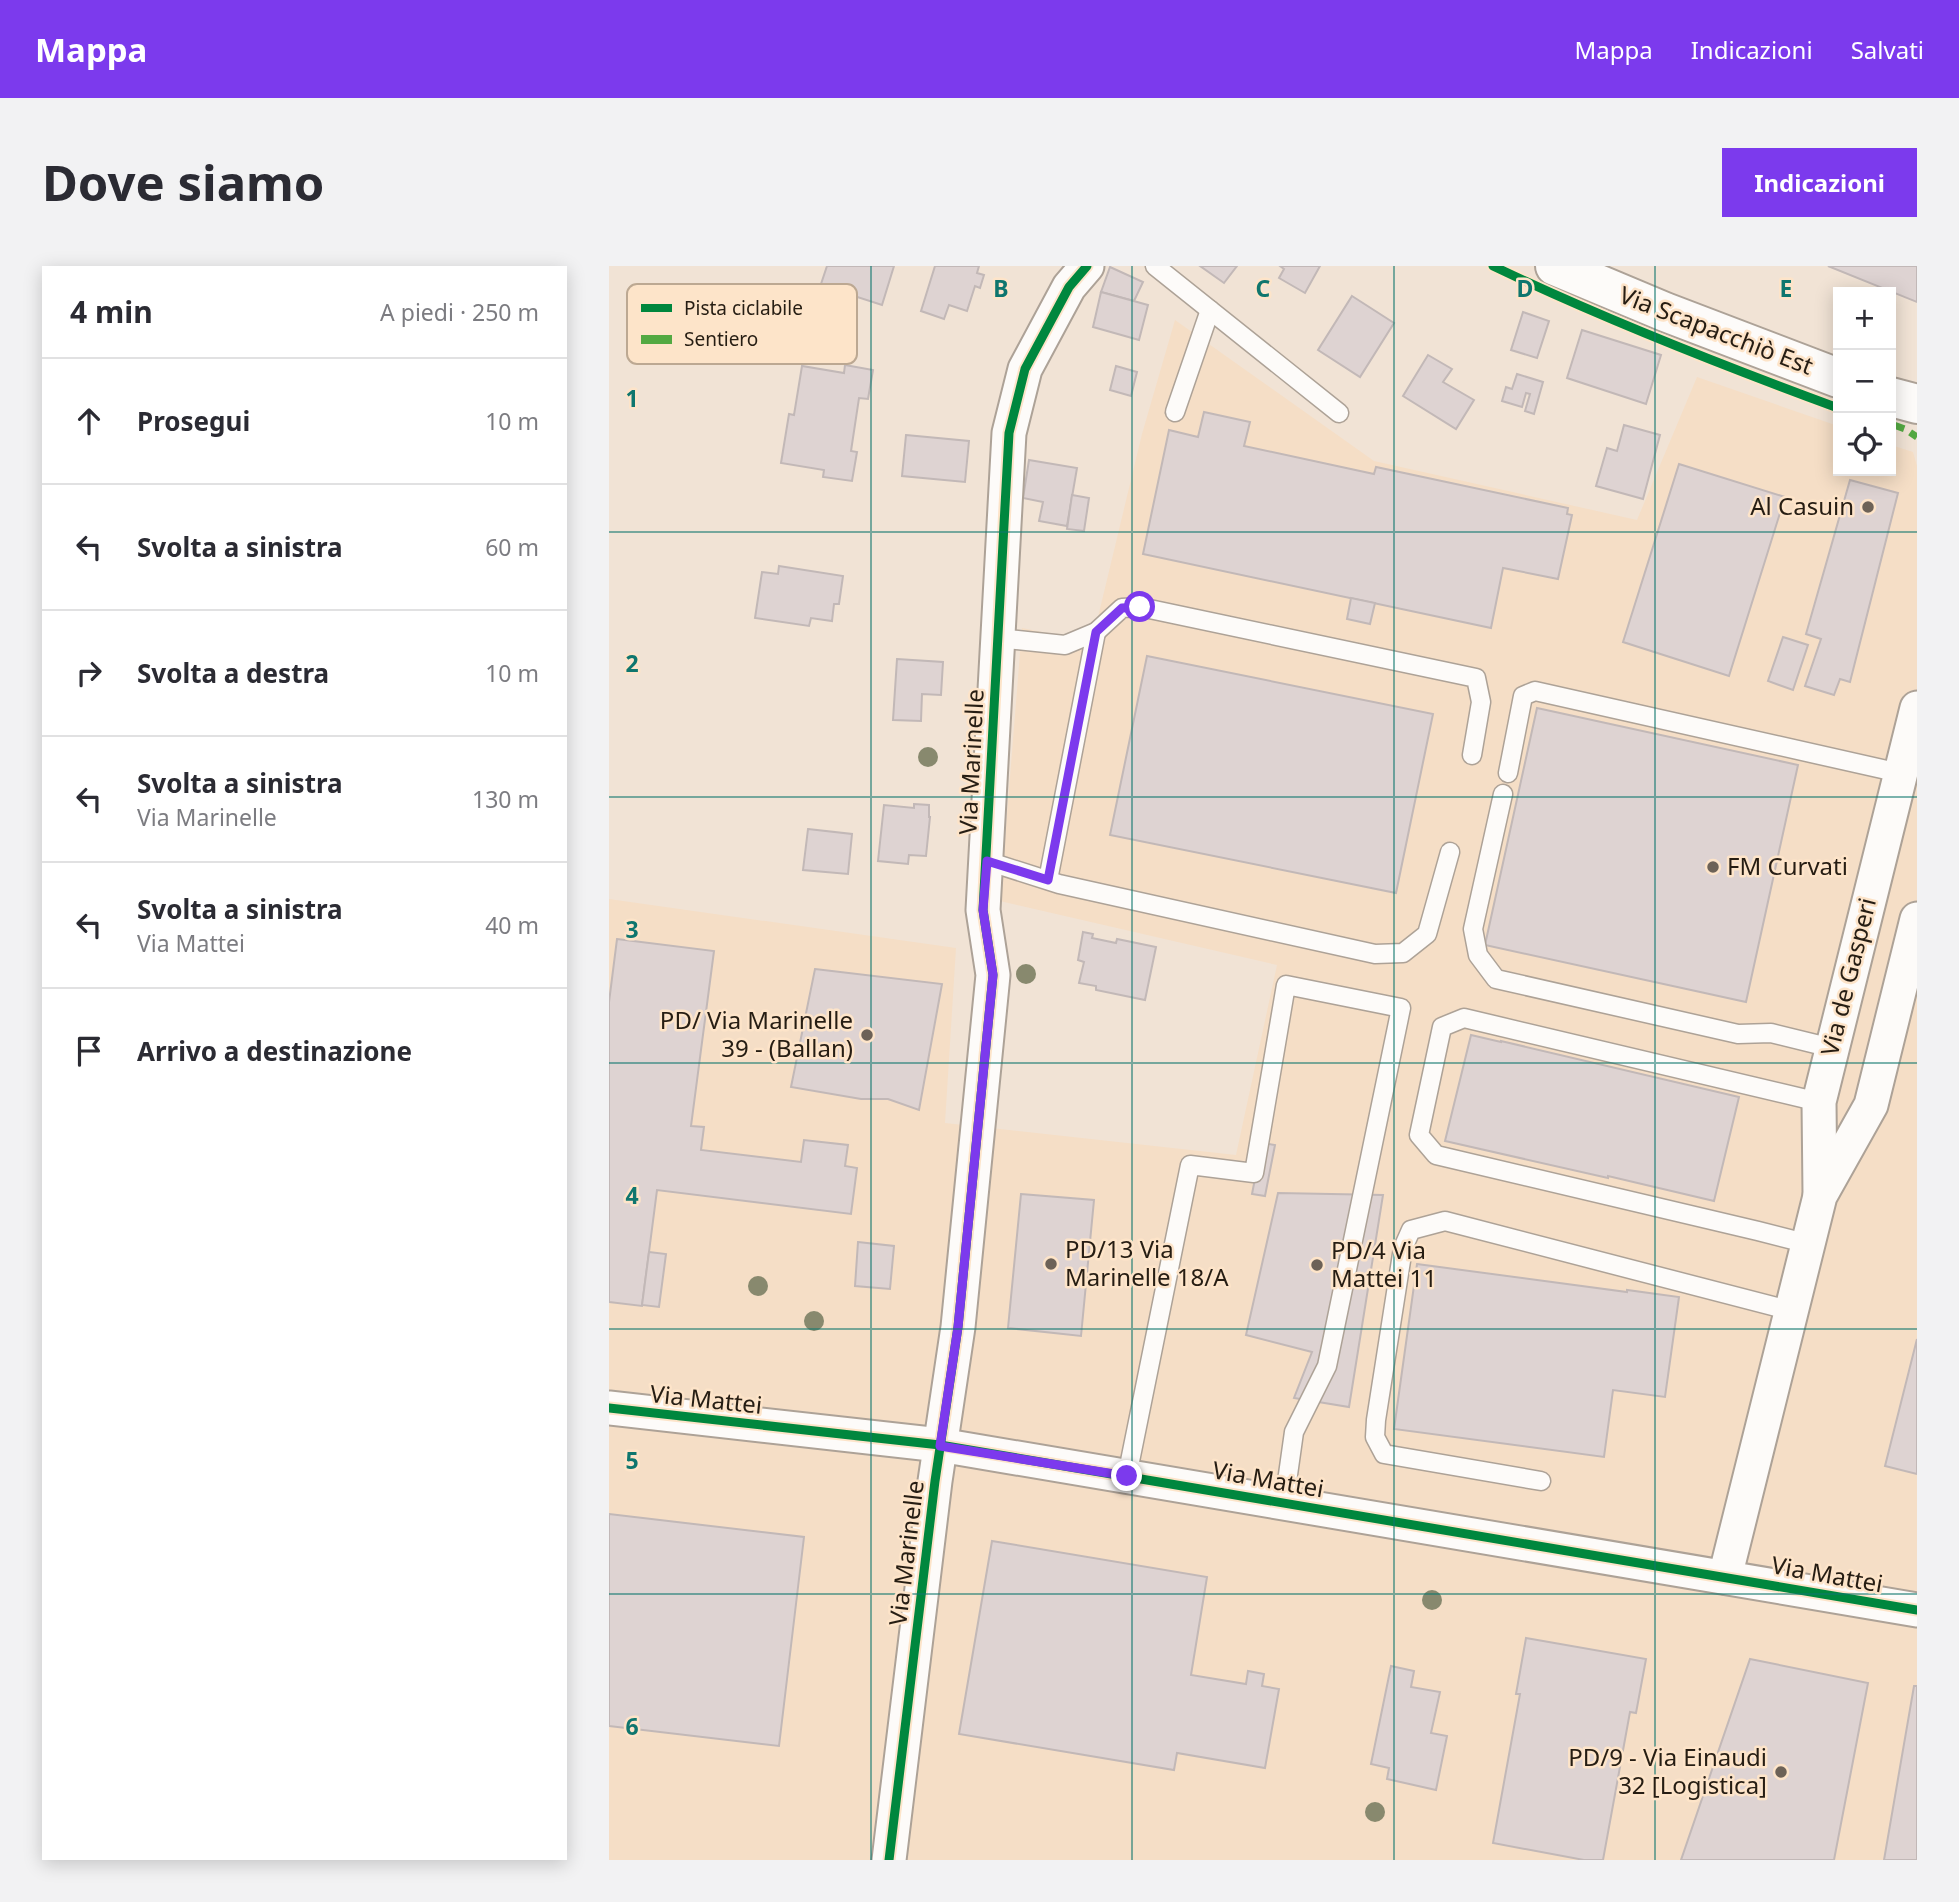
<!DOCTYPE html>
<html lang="it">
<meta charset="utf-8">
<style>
body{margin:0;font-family:"Noto Sans",sans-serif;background:#f2f2f3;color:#2b2b33}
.controls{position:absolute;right:21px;top:21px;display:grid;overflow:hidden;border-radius:0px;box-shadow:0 4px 18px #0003}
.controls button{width:63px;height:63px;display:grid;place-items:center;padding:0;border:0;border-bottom:2px solid #e1e1e2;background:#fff;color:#2b2b33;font:35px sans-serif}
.stop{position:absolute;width:21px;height:21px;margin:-16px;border:5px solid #7c3aed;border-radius:50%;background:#fff}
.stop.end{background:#7c3aed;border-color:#fff;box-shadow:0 2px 7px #0008}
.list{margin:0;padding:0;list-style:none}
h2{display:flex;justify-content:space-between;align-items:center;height:91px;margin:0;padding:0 28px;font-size:30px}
h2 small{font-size:23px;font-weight:400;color:#7c7c81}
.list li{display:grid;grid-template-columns:46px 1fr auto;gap:21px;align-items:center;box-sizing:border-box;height:126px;padding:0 28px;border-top:2px solid #e1e1e2}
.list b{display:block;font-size:26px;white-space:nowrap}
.list p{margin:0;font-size:23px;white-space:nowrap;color:#7c7c81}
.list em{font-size:23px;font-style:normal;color:#7c7c81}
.icon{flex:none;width:38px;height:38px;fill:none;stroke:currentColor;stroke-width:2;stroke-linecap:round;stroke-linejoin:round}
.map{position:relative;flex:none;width:1308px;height:1594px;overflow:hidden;border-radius:0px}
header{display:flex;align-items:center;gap:42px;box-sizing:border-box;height:98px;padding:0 35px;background:#7c3aed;color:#fff}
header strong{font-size:33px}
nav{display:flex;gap:38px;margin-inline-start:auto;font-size:24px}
.intro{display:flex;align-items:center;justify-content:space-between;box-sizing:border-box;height:168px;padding:0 42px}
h1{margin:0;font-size:49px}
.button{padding:18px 32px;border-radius:0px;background:#7c3aed;color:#fff;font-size:24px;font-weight:700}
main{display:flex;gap:42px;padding:0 42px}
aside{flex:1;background:#fff;border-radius:0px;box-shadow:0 4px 18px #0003}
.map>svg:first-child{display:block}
.built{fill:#f5dec6}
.building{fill:#ded3d2;stroke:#c2b8b7;stroke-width:2}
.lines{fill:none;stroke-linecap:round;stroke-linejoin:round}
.service-casing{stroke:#ada297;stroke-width:21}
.minor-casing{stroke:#ada297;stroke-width:37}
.secondary-casing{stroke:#ada297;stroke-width:42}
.service{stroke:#fdfbf9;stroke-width:18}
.minor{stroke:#fdfbf9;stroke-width:33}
.secondary{stroke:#fdfbf9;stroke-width:38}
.quiet{stroke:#53a942;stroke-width:7;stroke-dasharray:14 7;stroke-linecap:butt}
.cycleway-casing{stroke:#fde4c9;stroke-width:13}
.cycleway{stroke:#00873e;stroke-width:9}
.tree{fill:#88896e}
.route{stroke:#7c3aed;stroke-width:9}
.grid{fill:none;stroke:#0f766e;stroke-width:2;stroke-opacity:0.55}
.poi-dot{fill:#6d6257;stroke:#fde4c9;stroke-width:2.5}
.labels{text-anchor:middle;stroke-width:5;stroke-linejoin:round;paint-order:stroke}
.street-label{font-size:24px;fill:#261d13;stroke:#fde4c9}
.poi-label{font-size:24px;fill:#261d13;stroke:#fde4c9;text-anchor:end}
.key{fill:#fde4c9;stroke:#bca892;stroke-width:2}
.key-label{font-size:19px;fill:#261d13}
.grid-label{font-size:23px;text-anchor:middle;font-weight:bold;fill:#0f766e;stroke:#fde4c9;stroke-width:5;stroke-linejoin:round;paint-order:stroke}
</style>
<header>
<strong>Mappa</strong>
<nav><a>Mappa</a><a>Indicazioni</a><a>Salvati</a></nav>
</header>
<div class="intro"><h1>Dove siamo</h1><a class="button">Indicazioni</a></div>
<main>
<aside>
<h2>4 min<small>A piedi · 250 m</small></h2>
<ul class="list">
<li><svg class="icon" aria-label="ahead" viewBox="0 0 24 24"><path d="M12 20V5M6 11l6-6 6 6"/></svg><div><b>Prosegui</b></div><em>10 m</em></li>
<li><svg class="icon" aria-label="left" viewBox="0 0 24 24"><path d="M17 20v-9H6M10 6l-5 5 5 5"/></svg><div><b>Svolta a sinistra</b></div><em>60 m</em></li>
<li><svg class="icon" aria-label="right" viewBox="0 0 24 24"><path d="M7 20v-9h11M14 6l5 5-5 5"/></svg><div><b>Svolta a destra</b></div><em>10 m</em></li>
<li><svg class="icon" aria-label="left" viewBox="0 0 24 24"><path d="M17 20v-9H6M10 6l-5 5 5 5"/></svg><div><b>Svolta a sinistra</b><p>Via Marinelle</p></div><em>130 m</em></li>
<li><svg class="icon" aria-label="left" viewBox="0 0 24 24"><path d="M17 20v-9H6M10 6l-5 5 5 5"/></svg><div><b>Svolta a sinistra</b><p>Via Mattei</p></div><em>40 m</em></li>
<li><svg class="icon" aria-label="arrive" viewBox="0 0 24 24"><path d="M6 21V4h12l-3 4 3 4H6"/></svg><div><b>Arrivo a destinazione</b></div></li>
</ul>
</aside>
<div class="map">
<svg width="1308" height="1594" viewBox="0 0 1308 1594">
<rect width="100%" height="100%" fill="#f1e3d5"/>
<path class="built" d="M566,54L765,195L1028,254L1088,111L1229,160V205H1282V179L1304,186L1308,200V1594H0V633L347,682L336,857L627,889L668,699L391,635L413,362L483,376L533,168Z"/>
<g class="building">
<path d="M218,0H285L273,39L233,26L229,40L207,33Z"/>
<path d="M326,0H370L368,7L375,9L371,22L366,20L358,45L340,39L335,53L312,45Z"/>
<path d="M591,0H628L615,17Z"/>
<path d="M671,0H711L696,27L670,12L675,3Z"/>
<path d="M1219,0H1308V36Z"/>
<path d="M501,1L534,16L525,35L492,26Z"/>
<path d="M492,26L539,39L530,74L484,61Z"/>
<path d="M743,30L785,57L751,111L709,84Z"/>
<path d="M914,46L940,55L928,92L902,84Z"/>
<path d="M973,64L1052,89L1037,138L958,112Z"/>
<path d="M819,89L843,103L834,116L865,134L847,163L794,130Z"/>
<path d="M236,99L264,104L259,133L250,132L242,185L248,186L243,215L214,211L215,204L172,197L180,148L185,149L193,100L235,107Z"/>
<path d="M507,100L528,106L522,130L501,124Z"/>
<path d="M908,108L934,116L925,148L916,145L921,128L917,127L913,141L893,135L897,121L903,123Z"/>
<path d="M595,146L641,156L635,180L765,208L767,201L959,242L958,248L963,249L949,313L894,302L882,362L534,288L560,164L589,171Z"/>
<path d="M1015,159L1051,169L1034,233L987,220L998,182L1008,185Z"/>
<path d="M297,169L360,175L356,216L293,210Z"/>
<path d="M420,194L468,202L458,260L430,255L434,236L414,232Z"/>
<path d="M1070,198L1176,231L1120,410L1014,376Z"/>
<path d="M1241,214L1289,227L1241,416L1231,413L1225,429L1196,420L1212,373L1197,368Z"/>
<path d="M463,229L480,232L475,265L458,263Z"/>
<path d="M170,300L234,310L230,338H225L223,355L202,352L200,360L146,352L153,306L169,308Z"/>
<path d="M742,332L766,337L761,358L738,353Z"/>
<path d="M1174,371L1199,379L1184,424L1159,415Z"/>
<path d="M538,390L824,448L787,627L501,569Z"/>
<path d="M288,393L334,396L332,429L313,428L312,455L284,454Z"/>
<path d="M928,442L1189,499L1137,736L876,679Z"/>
<path d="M305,538L320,539V551H321L317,590L300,589L299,598L269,595L275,539L305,542Z"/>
<path d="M199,563L243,568L239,608L194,604Z"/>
<path d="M474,666L484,668L483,672L507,677L508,673L547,681L536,734L487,724V720L470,717L475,696L469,694Z"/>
<path d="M8,673L105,685L82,860L95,861L92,884L192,896L195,874L239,879L236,900L248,902L242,948L48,924L33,1040L0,1036V736Z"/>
<path d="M206,703L333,718L310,844L279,833H252L182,821Z"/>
<path d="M862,769L892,776V775L1130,831L1105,935L999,910V912L836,875Z"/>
<path d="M653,877L666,879L656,930L643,928Z"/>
<path d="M669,927L774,929L740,1141L685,1132L703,1086L637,1069Z"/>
<path d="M412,928L485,934L472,1070L399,1062Z"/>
<path d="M249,976L285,980L281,1023L246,1020Z"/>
<path d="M40,986L57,988L50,1041L33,1039Z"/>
<path d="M808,998L1018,1026V1024L1070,1031L1056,1131L1004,1124L995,1191L785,1163Z"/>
<path d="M1308,1073V1208L1276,1200Z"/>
<path d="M0,1248L195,1271L170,1480L0,1460Z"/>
<path d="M383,1275L598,1311L582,1409L637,1418L639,1405L655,1408L653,1420L670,1423L656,1502L568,1487L565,1504L350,1468Z"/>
<path d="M917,1372L1037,1393L1027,1447L1021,1446L994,1594H975L884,1577L911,1428H907Z"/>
<path d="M1141,1393L1259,1417L1225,1594H1072Z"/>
<path d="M782,1400L805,1405L802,1421L831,1426L822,1467L838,1470L827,1524L778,1513L780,1502L762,1498Z"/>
<path d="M1305,1420H1308V1594H1275Z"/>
</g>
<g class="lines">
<g class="service-casing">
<g id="service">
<path d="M546,0L730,147"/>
<path d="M566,146L601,44"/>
<path d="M389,372L456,379L487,366L513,342L531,341L867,412L872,436L863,489"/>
<path d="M899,507L914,430L926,425L1291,507"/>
<path d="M894,528L864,663L869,689L887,713L1129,768L1162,767L1223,782"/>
<path d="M378,595L450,618L766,688L794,687L818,668L841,586"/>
<path d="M439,614L487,366"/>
<path d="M1200,978L1149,965L827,889L810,869L833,761L855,752L1210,836"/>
<path d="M518,1210L581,899L645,907L677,719L792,742L718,1100L685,1166L675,1237"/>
<path d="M932,1215L775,1188L766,1171L767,1154L794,982L802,964L836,955L1183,1045"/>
</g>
</g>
<g class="minor-casing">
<g id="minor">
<path d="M1211,928L1210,836L1308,442"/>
<path d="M0,1142L331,1179L1308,1344"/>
<path d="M1116,1311L1211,930L1262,839L1308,653"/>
<path d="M280,1594L326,1215L349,1061L384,709L374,644L400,167L416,103L460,21L478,0"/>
</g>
</g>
<g class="secondary-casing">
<g id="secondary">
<path d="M946,0L1056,46L1229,112"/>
<path d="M1282,131L1308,138"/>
</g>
</g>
<use href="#service" class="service"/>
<use href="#minor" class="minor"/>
<use href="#secondary" class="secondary"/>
<path class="quiet" d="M1282,158L1296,163L1308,171"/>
<g class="cycleway-casing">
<g id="cycleway">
<path d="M884,0C997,54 1112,99 1229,142"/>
<path d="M0,1142L331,1179L1308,1344"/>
<path d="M280,1594L326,1215L349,1061L384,709L374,644L400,167L416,103L460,21L478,0"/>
</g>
</g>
<use href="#cycleway" class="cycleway"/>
</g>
<g class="tree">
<circle cx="319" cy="491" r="10"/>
<circle cx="417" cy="708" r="10"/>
<circle cx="149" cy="1020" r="10"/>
<circle cx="205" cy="1055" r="10"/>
<circle cx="823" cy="1334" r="10"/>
<circle cx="766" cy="1546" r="10"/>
</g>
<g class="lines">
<path class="route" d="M518,1210L331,1180L349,1061L384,709L374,644L378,595L439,614L487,366L513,342L531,341"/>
</g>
<path class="grid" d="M262,0V1594M523,0V1594M785,0V1594M1046,0V1594M0,266H1308M0,531H1308M0,797H1308M0,1063H1308M0,1328H1308"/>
<g class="poi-dot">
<circle cx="1259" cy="241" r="7"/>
<circle cx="1104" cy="601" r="7"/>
<circle cx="258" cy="769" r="7"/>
<circle cx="442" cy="998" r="7"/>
<circle cx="708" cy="999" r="7"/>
<circle cx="1172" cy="1506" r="7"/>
</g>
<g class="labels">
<g class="street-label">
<text transform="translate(1107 65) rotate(21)" y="8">Via Scapacchiò Est</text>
<text transform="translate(363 496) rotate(-87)" y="8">Via Marinelle</text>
<text transform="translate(1240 711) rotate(-76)" y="8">Via de Gasperi</text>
<text transform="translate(97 1134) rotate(6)" y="8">Via Mattei</text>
<text transform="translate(659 1214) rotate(10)" y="8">Via Mattei</text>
<text transform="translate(298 1287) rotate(-83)" y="8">Via Marinelle</text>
<text transform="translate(1218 1309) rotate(10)" y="8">Via Mattei</text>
</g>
<g class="poi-label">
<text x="1245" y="249">Al Casuin</text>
<text x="1118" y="609" text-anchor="start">FM Curvati</text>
<text x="244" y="763">PD/ Via Marinelle<tspan x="244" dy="28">39 - (Ballan)</tspan></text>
<text x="456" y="992" text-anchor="start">PD/13 Via<tspan x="456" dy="28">Marinelle 18/A</tspan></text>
<text x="722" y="993" text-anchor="start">PD/4 Via<tspan x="722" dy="28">Mattei 11</tspan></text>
<text x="1158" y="1500">PD/9 - Via Einaudi<tspan x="1158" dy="28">32 [Logistica]</tspan></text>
</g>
</g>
<rect x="18" y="18" width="230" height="80" rx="10" class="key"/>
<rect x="32" y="38" width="31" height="8" fill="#00873e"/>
<rect x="32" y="69" width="31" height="9" fill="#53a942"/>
<g class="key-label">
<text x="75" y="49">Pista ciclabile</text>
<text x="75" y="80">Sentiero</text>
</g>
<g class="grid-label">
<text x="392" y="31">B</text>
<text x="654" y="31">C</text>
<text x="916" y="31">D</text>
<text x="1177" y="31">E</text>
<text x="23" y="141">1</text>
<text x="23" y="406">2</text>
<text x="23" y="672">3</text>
<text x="23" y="938">4</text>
<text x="23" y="1203">5</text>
<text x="23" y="1469">6</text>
</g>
</svg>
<div class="controls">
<button>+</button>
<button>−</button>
<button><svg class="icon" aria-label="locate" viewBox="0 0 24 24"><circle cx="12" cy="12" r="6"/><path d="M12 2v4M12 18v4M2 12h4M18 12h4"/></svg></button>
</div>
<div class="stop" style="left:531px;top:341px"></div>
<div class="stop end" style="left:518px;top:1210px"></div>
</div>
</main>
